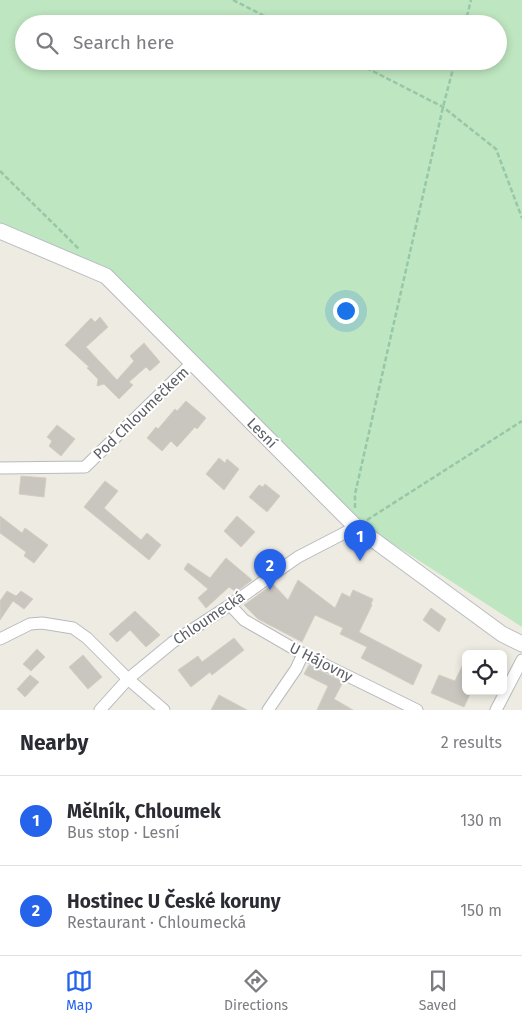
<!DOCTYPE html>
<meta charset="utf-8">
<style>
body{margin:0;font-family:"Fira Sans",sans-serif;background:#f7f7f7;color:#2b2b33}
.controls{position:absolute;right:15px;bottom:15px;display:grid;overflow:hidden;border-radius:8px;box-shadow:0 2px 8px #0003}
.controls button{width:45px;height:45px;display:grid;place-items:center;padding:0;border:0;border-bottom:1px solid #e1e1e2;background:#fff;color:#2b2b33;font:25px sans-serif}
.you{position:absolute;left:345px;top:310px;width:18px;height:18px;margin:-12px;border:4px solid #fff;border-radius:50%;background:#1a73e8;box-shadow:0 0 0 8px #1a73e833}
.badge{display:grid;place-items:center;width:32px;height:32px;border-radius:50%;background:#2563eb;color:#fff;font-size:16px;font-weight:700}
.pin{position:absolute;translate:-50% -41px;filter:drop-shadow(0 1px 2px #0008)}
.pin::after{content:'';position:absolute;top:26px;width:18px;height:15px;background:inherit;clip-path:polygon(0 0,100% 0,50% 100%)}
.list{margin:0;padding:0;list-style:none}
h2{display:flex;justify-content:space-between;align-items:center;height:65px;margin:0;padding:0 20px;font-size:21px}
h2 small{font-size:16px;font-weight:400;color:#7c7c81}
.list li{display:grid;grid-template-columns:32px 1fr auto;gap:15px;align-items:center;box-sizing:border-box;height:90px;padding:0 20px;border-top:1px solid #e1e1e2}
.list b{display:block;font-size:19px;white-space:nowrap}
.list p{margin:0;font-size:16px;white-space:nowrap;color:#7c7c81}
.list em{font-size:16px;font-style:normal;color:#7c7c81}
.icon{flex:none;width:28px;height:28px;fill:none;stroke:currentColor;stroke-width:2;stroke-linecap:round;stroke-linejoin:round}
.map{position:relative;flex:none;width:522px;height:710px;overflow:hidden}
.search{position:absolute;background:#fff;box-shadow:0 2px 8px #0003;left:15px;right:15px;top:15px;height:55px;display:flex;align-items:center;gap:12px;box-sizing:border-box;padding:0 18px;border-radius:28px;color:#7c7c81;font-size:19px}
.sheet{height:245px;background:#fff}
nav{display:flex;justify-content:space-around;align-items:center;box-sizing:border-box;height:70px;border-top:1px solid #e1e1e2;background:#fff;font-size:14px;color:#7c7c81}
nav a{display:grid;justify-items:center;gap:2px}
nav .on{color:#2563eb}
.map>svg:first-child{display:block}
.green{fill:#bee6c0;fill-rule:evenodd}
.building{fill:#c9c6bf;stroke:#d3cec0}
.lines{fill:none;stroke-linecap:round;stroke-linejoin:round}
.street-casing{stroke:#b8babf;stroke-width:13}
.secondary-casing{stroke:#b8bbc1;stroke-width:17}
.path{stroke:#97c7a8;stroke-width:2.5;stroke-dasharray:5 2.5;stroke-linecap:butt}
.street{stroke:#fff;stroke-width:11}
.secondary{stroke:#fff;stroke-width:15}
.labels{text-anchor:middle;stroke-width:4;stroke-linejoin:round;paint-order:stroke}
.street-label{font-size:15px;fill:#5b5e64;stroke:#fff}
</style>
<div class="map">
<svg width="522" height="710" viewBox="0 0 522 710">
<rect width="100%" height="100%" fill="#eeece2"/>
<path class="green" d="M0,0H522V627L345,513L107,271L0,226ZM24,24H498V61H24Z"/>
<g class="building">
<path d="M100,317L108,327L86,347L117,380L134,361L130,356L144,343L160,362L150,371L146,367L129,382L133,385L119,399L104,384L97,386L98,379L87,368L89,367L65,345L91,318L95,322Z"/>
<path d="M186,401L206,418L197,429L195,427L177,447L171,441L162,451L147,438L156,427L158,429L175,409L177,411Z"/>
<path d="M57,425L75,439L61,456L49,446L52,441L47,437Z"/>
<path d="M219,458L225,463L227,459L239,469L224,490L206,474Z"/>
<path d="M21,476L46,478L44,497L19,494Z"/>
<path d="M105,481L118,491L104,508L141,540L147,533L161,545L149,560L84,507Z"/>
<path d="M265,484L280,496L267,512L249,497L259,485L263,487Z"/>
<path d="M0,516L22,533L25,528L48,545L34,563L24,556L26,552L0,533Z"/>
<path d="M237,516L255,532L241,547L224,531Z"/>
<path d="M226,558L252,580L236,592L229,587L206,608L198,598L208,589L184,569L188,563L210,578Z"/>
<path d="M298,580L335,608L342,593L350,597L353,590L373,599L371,604L372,605L359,632L422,665L413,685L361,658L367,647L340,634L343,628L315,615L302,642L258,619L244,605L273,584L288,600Z"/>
<path d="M7,591L16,596L21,591L33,599L24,609L13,601L0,620V601Z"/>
<path d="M431,608L446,619L439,632L423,620Z"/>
<path d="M135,611L160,635L146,647L130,630L117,642L109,634Z"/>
<path d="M234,638L244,650L212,675L210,672L191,687L178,670L198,656L202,662Z"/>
<path d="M37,649L45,657L31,671L23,664Z"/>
<path d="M83,655L102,677L88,689L69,667Z"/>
<path d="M466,658V691L471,692L464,707L431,693L439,675L455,681Z"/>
<path d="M309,665L343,682L334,699L353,710H317L328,686L304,674Z"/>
<path d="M30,675L39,682L25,697L17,689Z"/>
<path d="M219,695L247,710H211Z"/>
</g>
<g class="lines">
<g class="street-casing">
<g id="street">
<path d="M0,468L85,467L193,362"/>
<path d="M230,605L244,620L303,654L417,710"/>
<path d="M0,639L30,624L42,623L73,628L87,638L128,679L164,710"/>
<path d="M100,710L128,679L173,642L230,605L298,557L356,527"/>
<path d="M268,710L296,669L303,654"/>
<path d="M496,710L522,660"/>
</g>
</g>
<g class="secondary-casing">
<path id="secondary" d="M0,231L106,276L356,527L502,634L522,644"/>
</g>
<g class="path">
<path d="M233,0L280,24"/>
<path d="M465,24L471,0"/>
<path d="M353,61L443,107L496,149L522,218"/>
<path d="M0,171L79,249"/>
<path d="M355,508V494L443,107L455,61"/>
<path d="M367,520L522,421"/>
</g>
<use href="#street" class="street"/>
<use href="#secondary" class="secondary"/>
</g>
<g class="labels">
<g class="street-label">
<text transform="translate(141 413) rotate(-44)" y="5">Pod Chloumečkem</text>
<text transform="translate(262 433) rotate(45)" y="5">Lesní</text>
<text transform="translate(209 618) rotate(-34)" y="5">Chloumecká</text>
<text transform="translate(321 662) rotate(27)" y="5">U Hájovny</text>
</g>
</g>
</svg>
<div class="controls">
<button><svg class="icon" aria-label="locate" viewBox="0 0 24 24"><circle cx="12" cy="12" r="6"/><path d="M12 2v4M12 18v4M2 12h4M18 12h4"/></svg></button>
</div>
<div class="you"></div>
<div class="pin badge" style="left:360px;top:561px">1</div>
<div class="pin badge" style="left:270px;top:590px">2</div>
<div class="search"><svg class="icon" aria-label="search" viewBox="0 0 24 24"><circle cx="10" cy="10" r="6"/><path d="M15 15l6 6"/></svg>Search here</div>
</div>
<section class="sheet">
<h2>Nearby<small>2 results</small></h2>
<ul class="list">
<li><span class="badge">1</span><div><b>Mělník, Chloumek</b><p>Bus stop · Lesní</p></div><em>130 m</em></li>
<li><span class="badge">2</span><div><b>Hostinec U České koruny</b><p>Restaurant · Chloumecká</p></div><em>150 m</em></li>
</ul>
</section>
<nav>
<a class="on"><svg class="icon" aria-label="map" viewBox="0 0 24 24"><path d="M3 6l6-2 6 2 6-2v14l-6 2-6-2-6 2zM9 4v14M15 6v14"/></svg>Map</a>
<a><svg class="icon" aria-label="directions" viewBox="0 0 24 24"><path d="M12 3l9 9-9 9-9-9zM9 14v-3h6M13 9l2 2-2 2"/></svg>Directions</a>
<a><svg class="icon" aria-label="saved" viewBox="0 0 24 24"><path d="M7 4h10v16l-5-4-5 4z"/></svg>Saved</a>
</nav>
